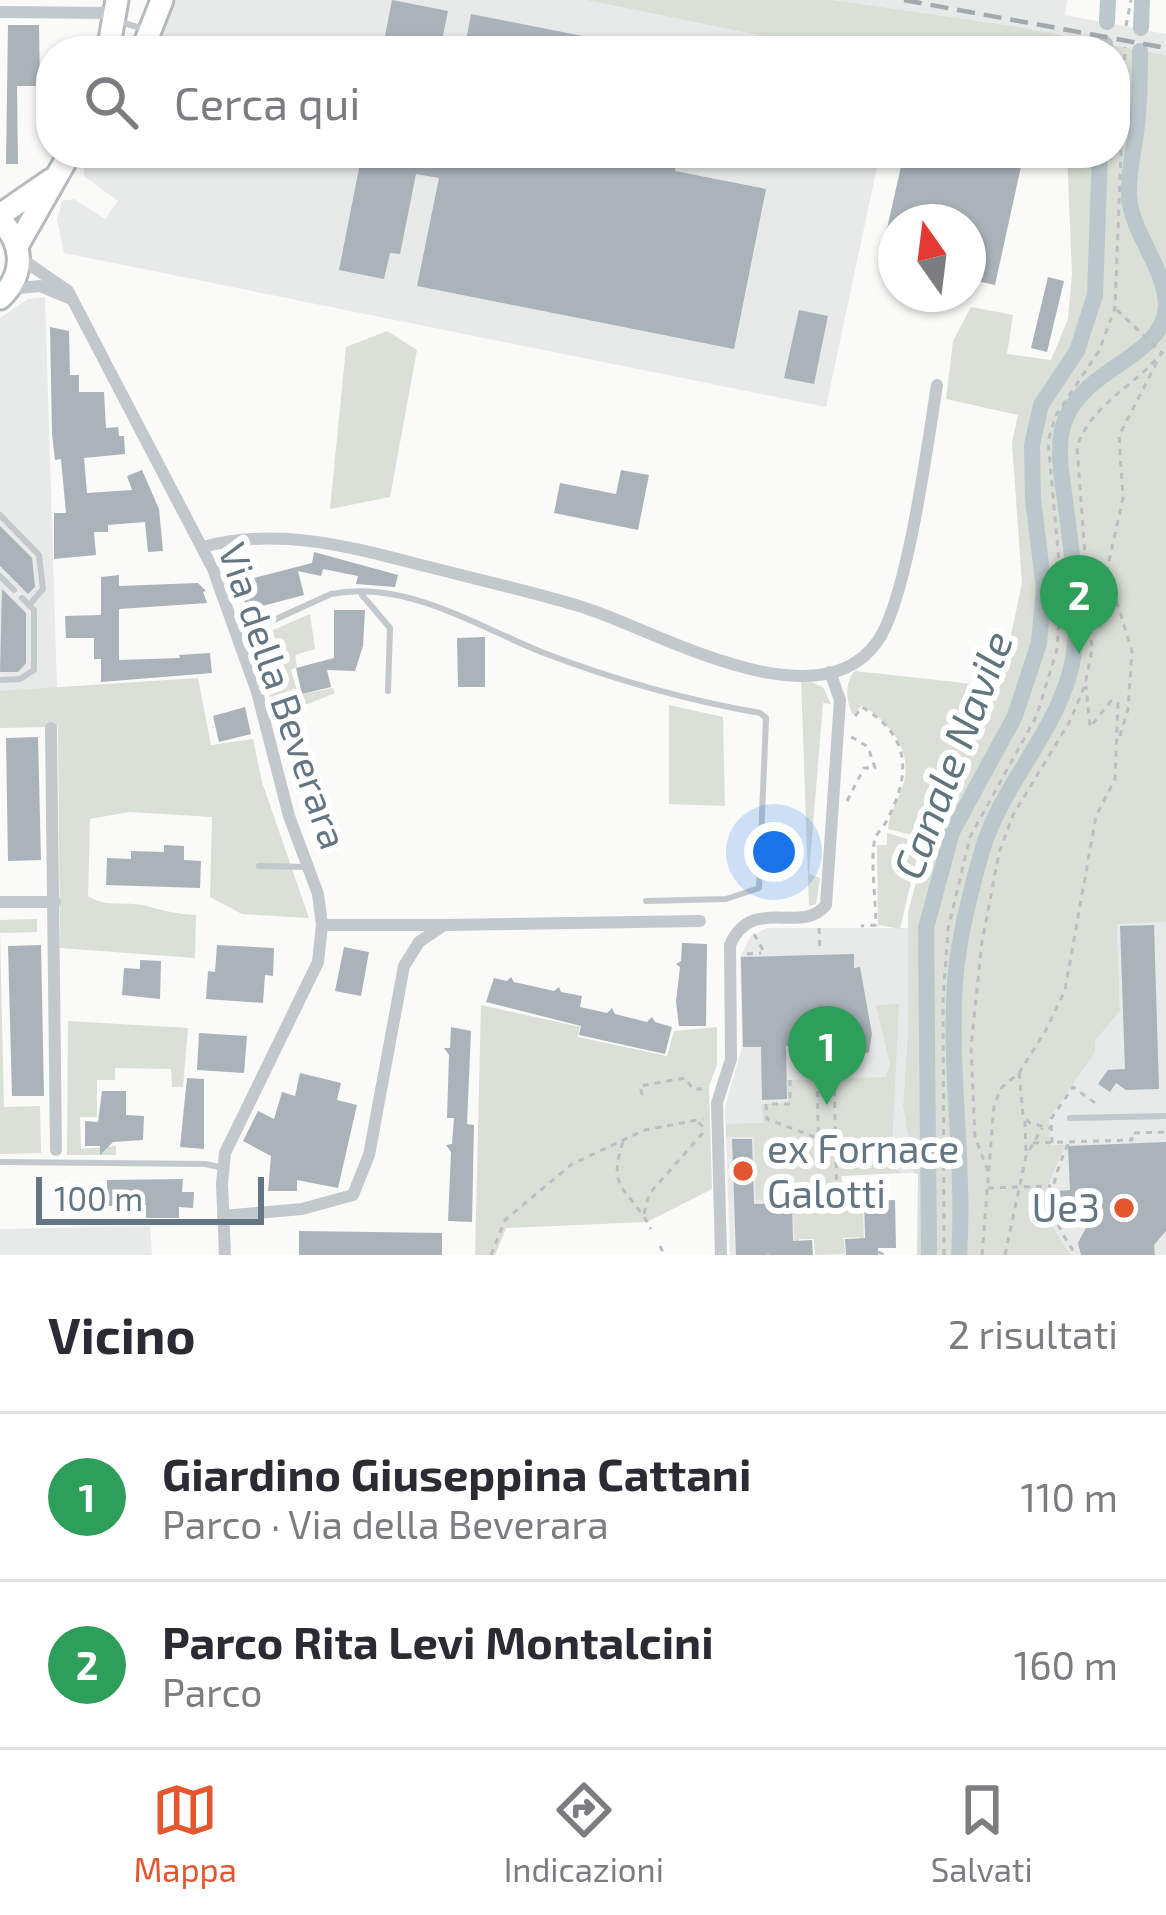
<!DOCTYPE html>
<html lang="it">
<meta charset="utf-8">
<style>
body{margin:0;font-family:"Exo 2",sans-serif;background:#f7f7f7;color:#2b2b33}
.compass{position:absolute;left:878px;top:204px;width:108px;height:108px;border-radius:50%;background:#fff;box-shadow:0 3px 9px #0004;rotate:346deg}
.scale{position:absolute;left:36px;bottom:30px;width:228px;box-sizing:border-box;padding-left:12px;border:6px solid #657683;border-top:0;font-size:33px;line-height:42px;white-space:nowrap;color:#657683;-webkit-text-stroke:9px #fff;paint-order:stroke}
.you{position:absolute;left:774px;top:852px;width:42px;height:42px;margin:-30px;border:9px solid #fff;border-radius:50%;background:#1a73e8;box-shadow:0 0 0 18px #1a73e833}
.badge{display:grid;place-items:center;width:78px;height:78px;border-radius:50%;background:#e4572e;color:#fff;font-size:39px;font-weight:700}
.pin{position:absolute;translate:-50% -99px;filter:drop-shadow(0 3px 6px #0008)}
.pin::after{content:'';position:absolute;top:63px;width:42px;height:36px;background:inherit;clip-path:polygon(0 0,100% 0,50% 100%)}
.list{margin:0;padding:0;list-style:none}
h2{display:flex;justify-content:space-between;align-items:center;height:156px;margin:0;padding:0 48px;font-size:51px}
h2 small{font-size:39px;font-weight:400;color:#7c7c81}
.list li{display:grid;grid-template-columns:78px 1fr auto;gap:36px;align-items:center;box-sizing:border-box;height:168px;padding:0 48px;border-top:3px solid #e1e1e2}
.list b{display:block;font-size:45px;white-space:nowrap}
.list p{margin:0;font-size:39px;white-space:nowrap;color:#7c7c81}
.list em{font-size:39px;font-style:normal;color:#7c7c81}
.icon{flex:none;width:66px;height:66px;fill:none;stroke:currentColor;stroke-width:2;stroke-linecap:round;stroke-linejoin:round}
.map{position:relative;flex:none;width:1166px;height:1255px;overflow:hidden}
.search{position:absolute;background:#fff;box-shadow:0 3px 9px #0004;left:36px;right:36px;top:36px;height:132px;display:flex;align-items:center;gap:30px;box-sizing:border-box;padding:0 42px;border-radius:48px;color:#7c7c81;font-size:45px}
.sheet{height:492px;background:#fff}
nav{display:flex;justify-content:space-around;align-items:center;box-sizing:border-box;height:168px;border-top:3px solid #e1e1e2;background:#fff;font-size:33px;color:#7c7c81}
nav a{display:grid;justify-items:center;gap:6px}
nav .on{color:#e4572e}
.map>svg:first-child{display:block}
.built{fill:#e8e9e9}
.green{fill:#dadfd7}
.lines{fill:none;stroke-linecap:round;stroke-linejoin:round}
.canal{stroke:#bbc7cb;stroke-width:16}
.building{fill:#aab3b9}
.primary-casing{stroke:#b5babe;stroke-width:27}
.path{stroke:#bbbfc2;stroke-width:3;stroke-dasharray:6 6;stroke-linecap:butt}
.lane{stroke:#c3c8cc;stroke-width:6}
.street{stroke:#c3c8cc;stroke-width:12}
.primary{stroke:#fff;stroke-width:21}
.rail{stroke:#a2aab0;stroke-width:4.5;stroke-dasharray:18 9;stroke-linecap:butt}
.poi-dot{fill:#e4572e;stroke:#fff;stroke-width:4.5}
.labels{text-anchor:middle;stroke-width:12;stroke-linejoin:round;paint-order:stroke}
.street-label{font-size:39px;fill:#657683;stroke:#fff}
.poi-label{font-size:39px;fill:#657683;stroke:#fff;text-anchor:start}
.water-label{font-size:42px;font-style:italic;fill:#60757c;stroke:#fff}
</style>
<div class="map">
<svg width="1166" height="1255" viewBox="0 0 1166 1255">
<rect width="100%" height="100%" fill="#fafaf8"/>
<g class="built">
<path d="M176,0H1067L1065,15L1166,34V55L1061,35L1058,51H157Z"/>
<path d="M93,153H880L826,407L64,253L57,220L62,201L74,199L105,219L118,201L84,176V167Z"/>
<path d="M45,297L57,688L0,691V318L28,299Z"/>
<path d="M1166,922V1255H1008L1049,1145V1119L1095,1052V1041L1120,1011L1117,923Z"/>
<path d="M767,928H908V1031L903,1106L914,1173L842,1175V1208L794,1185L795,1253L730,1255L725,1107L742,1047L740,957L750,937Z"/>
<path d="M150,1226L152,1255H0V1229Z"/>
</g>
<g class="green">
<path d="M587,0H831L1012,26L1166,55V922L1117,924L1120,1011L1095,1041V1052L1049,1119L1050,1145H1066C1040,1198 1036,1206 1071,1255H917L918,1174L914,1173L903,1106L908,1031V912L928,839L888,829C889,815 895,806 900,793C917,755 893,725 862,705L853,715C846,702 844,682 855,671L1000,687L1022,583L1012,443L1018,415L946,399L953,341L971,307L1013,315L1007,354L1051,360L1068,319L1072,274L1067,153H1115V51H837Z"/>
<path d="M387,331L417,350L390,497L330,509L346,347Z"/>
<path d="M310,614L315,649L295,655L297,667L291,670L298,695L333,688L335,693L276,717L252,639Z"/>
<path d="M198,678L211,745L253,739L262,782L309,918L242,914L210,897L212,817L129,812L90,819L88,896C108,909 126,900 147,906C163,911 178,914 196,915L195,958L60,948L58,727L0,728V691Z"/>
<path d="M801,678L823,687L831,704L823,703L809,874L820,878L816,904L809,906Z"/>
<path d="M669,705L723,717L725,806L669,804Z"/>
<path d="M887,833L914,841L919,848L900,929L878,925L877,845H887Z"/>
<path d="M37,919V932L0,933L4,1107L40,1106L41,1153L0,1154V920Z"/>
<path d="M899,1004L891,1166L902,1173L841,1176L842,1197H863L864,1253L861,1254L860,1237L844,1238L845,1254L815,1255L814,1239H799L798,1255H795L793,1200H756L754,1137H726V1124L763,1123L762,1104L788,1102L787,1080L886,1077L890,1064L876,1005Z"/>
<path d="M481,1005L580,1027L578,1037L667,1056L674,1031L717,1027V1065L709,1086L712,1189L647,1222L506,1228L495,1255H475Z"/>
<path d="M68,1021L188,1028L183,1087H172L171,1069L115,1068V1080H97V1117H80L81,1149L116,1146V1155H67Z"/>
</g>
<g class="lines">
<g class="canal">
<path d="M1107,22L1108,0"/>
<path d="M1141,28L1142,0"/>
<path d="M1105,51V44"/>
<path d="M929,1255L926,928L952,832L1015,716L1039,643L1044,589L1033,499L1032,445L1041,405L1077,351L1095,295L1100,153"/>
<path d="M959,1255C965,1164 949,1073 955,982C958,941 969,898 980,858C999,783 1063,729 1074,653C1080,606 1072,555 1066,508C1063,482 1056,452 1063,426C1079,368 1163,359 1166,307C1166,267 1132,236 1129,196C1128,175 1133,153 1136,133C1140,105 1140,78 1140,51"/>
</g>
</g>
<g class="building">
<path d="M392,0L448,11L441,45L430,43L429,51H382Z"/>
<path d="M471,14L628,45L627,51H464Z"/>
<path d="M8,25H39L40,86H17L18,164H6Z"/>
<path d="M362,153H420L419,159L442,164L444,153H679L675,171L766,189L734,349L417,286L439,178L416,174L400,254L390,253L384,279L339,270Z"/>
<path d="M904,153H1024L995,285L968,279V222H896V264L880,260Z"/>
<path d="M1048,277L1064,281L1047,352L1031,348Z"/>
<path d="M799,310L828,316L814,384L784,378Z"/>
<path d="M50,327L69,331L70,375H79V392H104L106,428L118,427L119,436H124L125,454L84,458L87,493L132,490L127,476L142,470L159,509L163,551L148,552L145,522L108,525V532H94L96,555L54,559V513H66L61,459L55,460L52,434Z"/>
<path d="M621,470L649,475L638,530L554,513L560,483L616,494Z"/>
<path d="M0,526L32,558L35,587L28,594L0,566Z"/>
<path d="M314,552L398,575L395,587L356,584L358,576L323,569L321,576L298,571L304,595L247,610L239,582L312,563Z"/>
<path d="M119,575V586L198,583L206,591L203,592L207,603L119,609V660L180,658L179,655L210,653L212,673L101,682V659H94V638H66L65,616L101,615V577Z"/>
<path d="M2,589L26,613V663L18,672H0Z"/>
<path d="M334,610H365L363,646L355,671L327,670L331,687L302,694L296,668L334,658Z"/>
<path d="M485,637V687H458L457,638Z"/>
<path d="M245,707L251,734L219,742L213,716Z"/>
<path d="M38,737L41,860L8,861L6,738Z"/>
<path d="M164,845L184,846V860L201,861L200,888L106,885L107,858L131,859V851L164,852Z"/>
<path d="M1154,925L1159,1089L1126,1090L1116,1083L1110,1092L1098,1084L1108,1070L1125,1069L1120,926Z"/>
<path d="M682,943L707,944L706,1026H679L676,1002L680,967L676,964L681,961Z"/>
<path d="M41,945L44,1096H12L8,946Z"/>
<path d="M217,945L274,948L273,976L265,975L263,1003L206,999L208,971L215,972Z"/>
<path d="M344,947L369,952L361,996L335,991Z"/>
<path d="M854,954V968L860,967L872,1034L869,1052L853,1058L845,1056L837,1044L786,1046L787,1099L762,1100L761,1047H743L741,957Z"/>
<path d="M140,960L161,961L160,999L122,995L124,968L140,969Z"/>
<path d="M511,977L514,982L554,991L559,987L561,992L582,996L580,1007L607,1013L612,1008L615,1014L647,1022L652,1017L655,1022L672,1027L665,1054L579,1035L581,1026L486,1002L494,978L507,981Z"/>
<path d="M451,1027L471,1031L467,1124L474,1125L472,1222L448,1221L451,1152L446,1145L452,1144L454,1118H447L449,1055L444,1048H450Z"/>
<path d="M199,1033L247,1036L244,1073L197,1070Z"/>
<path d="M300,1073L341,1083L337,1100L357,1105L338,1188L297,1180V1191H268L271,1156L243,1141L258,1111L274,1119L282,1092L295,1096Z"/>
<path d="M187,1078L204,1079V1149L180,1147Z"/>
<path d="M102,1091H126V1115L144,1116L143,1140L113,1142L100,1155V1146H85V1121L98,1122Z"/>
<path d="M732,1139H752L754,1204L792,1203L793,1241L812,1240L813,1255H736Z"/>
<path d="M1166,1142V1231L1154,1245L1155,1255H1081L1078,1243L1089,1222L1058,1223L1057,1191L1070,1190L1068,1146Z"/>
<path d="M183,1179L182,1192H194L193,1208L179,1207V1218H146V1205L107,1206V1180Z"/>
<path d="M895,1200L896,1248H878V1255H846L845,1239L865,1238L864,1201Z"/>
<path d="M299,1231L442,1233V1255H299Z"/>
</g>
<g class="lines">
<g class="primary-casing">
<g id="primary">
<path d="M108,51L117,0"/>
<path d="M142,51L162,0"/>
<path d="M0,215L51,180"/>
<path d="M0,220C24,244 25,275 0,298"/>
<path d="M17,246L70,153"/>
</g>
</g>
<g class="path">
<path d="M1126,26L1131,0"/>
<path d="M855,716L862,707C912,737 911,775 886,822C883,828 877,833 875,838C870,860 876,902 876,925L861,926"/>
<path d="M1120,736L1128,709L1132,651L1107,570L1123,498L1119,436L1157,362"/>
<path d="M847,801L864,768H875L868,747L850,736"/>
<path d="M819,928L820,950"/>
<path d="M754,934L764,952"/>
<path d="M747,954L761,953"/>
<path d="M1019,1073L1023,1116L1030,1123L1050,1128"/>
<path d="M817,1079L820,1205H837L834,1078"/>
<path d="M790,1080V1104H766L767,1119L842,1147"/>
<path d="M642,1095L640,1086L685,1078L693,1089H702"/>
<path d="M1025,1121L1026,1153"/>
<path d="M623,1142C606,1192 630,1188 651,1229"/>
<path d="M1033,1143L1132,1140V1133L1166,1132"/>
<path d="M1052,1143L1051,1119L1073,1087L1098,1105"/>
<path d="M1068,1144C1047,1193 1045,1210 1076,1255"/>
<path d="M988,1171L975,1137L971,1047L982,942L999,853L1013,815L1070,721L1085,685L1092,650L1077,447C1091,404 1136,385 1162,353L1116,309"/>
<path d="M988,1188L1051,1186"/>
<path d="M644,1214L649,1194L702,1134V1126L696,1120"/>
<path d="M660,1246L664,1255"/>
<path d="M768,1252V1255"/>
<path d="M878,1252L885,1255"/>
<path d="M491,1255L505,1220L572,1164L645,1130L703,1119"/>
<path d="M944,1255L943,1000L948,929L970,837L1037,715L1057,649L1061,584L1048,441L1056,415L1099,351L1115,308L1125,47"/>
<path d="M982,1255L994,1105L1002,1087L1019,1073L1046,1030L1065,990L1096,816L1115,779L1118,703L1111,701L1090,727L1086,686"/>
<path d="M1005,1255L1026,1156L1042,1128"/>
</g>
<g class="lane">
<path d="M117,21L144,29"/>
<path d="M0,515L39,555L43,589L29,605"/>
<path d="M0,576L14,590"/>
<path d="M362,595L390,628L388,691"/>
<path d="M239,636L331,594C406,579 478,627 544,653C615,680 685,700 760,713L766,718L759,888L726,899L646,901"/>
<path d="M0,680L20,679L34,670V610L22,598"/>
<path d="M259,866L306,867"/>
<path d="M1070,1118L1166,1116"/>
<path d="M0,1162L206,1164L223,1168"/>
</g>
<g class="street">
<path d="M0,12L115,13"/>
<path d="M19,257L68,291L213,569L257,692L289,816L318,894L322,925L318,962L225,1153L222,1184L225,1255"/>
<path d="M10,289L40,286L71,299"/>
<path d="M203,547C283,525 360,550 437,569C484,581 532,592 579,606C651,627 816,728 877,642C907,602 928,441 937,385"/>
<path d="M51,728L56,1150"/>
<path d="M0,902H55"/>
<path d="M322,925H441"/>
<path d="M223,1216L302,1209L353,1195L369,1155L404,966L419,942L444,925L700,921"/>
<path d="M721,1255L717,1103L731,1059L730,945C752,894 801,936 826,905L840,700L830,672"/>
</g>
<use href="#primary" class="primary"/>
<path class="rail" d="M904,0L1166,48"/>
</g>
<g class="poi-dot">
<circle cx="743" cy="1171" r="12"/>
<circle cx="1124" cy="1208" r="12"/>
</g>
<g class="labels">
<g class="street-label">
<text transform="translate(283 696) rotate(71)" y="14">Via della Beverara</text>
</g>
<g class="poi-label">
<text x="767" y="1163">ex Fornace<tspan x="767" dy="45">Galotti</tspan></text>
<text x="1100" y="1222" text-anchor="end">Ue3</text>
</g>
<g class="water-label">
<text transform="translate(953 755) rotate(-69)" y="15">Canale Navile</text>
</g>
</g>
</svg>
<svg class="compass" viewBox="-18 -18 36 36"><path d="M0-13l5 13h-10z" fill="#e53935"/><path d="M0 13l5-13h-10z" fill="#7c7c81"/></svg>
<div class="scale">100 m</div>
<div class="you"></div>
<div class="pin badge" style="left:827px;top:1105px;background:#2e9e5b">1</div>
<div class="pin badge" style="left:1079px;top:654px;background:#2e9e5b">2</div>
<div class="search"><svg class="icon" aria-label="search" viewBox="0 0 24 24"><circle cx="10" cy="10" r="6"/><path d="M15 15l6 6"/></svg>Cerca qui</div>
</div>
<section class="sheet">
<h2>Vicino<small>2 risultati</small></h2>
<ul class="list">
<li><span class="badge" style="background:#2e9e5b">1</span><div><b>Giardino Giuseppina Cattani</b><p>Parco · Via della Beverara</p></div><em>110 m</em></li>
<li><span class="badge" style="background:#2e9e5b">2</span><div><b>Parco Rita Levi Montalcini</b><p>Parco</p></div><em>160 m</em></li>
</ul>
</section>
<nav>
<a class="on"><svg class="icon" aria-label="map" viewBox="0 0 24 24"><path d="M3 6l6-2 6 2 6-2v14l-6 2-6-2-6 2zM9 4v14M15 6v14"/></svg>Mappa</a>
<a><svg class="icon" aria-label="directions" viewBox="0 0 24 24"><path d="M12 3l9 9-9 9-9-9zM9 14v-3h6M13 9l2 2-2 2"/></svg>Indicazioni</a>
<a><svg class="icon" aria-label="saved" viewBox="0 0 24 24"><path d="M7 4h10v16l-5-4-5 4z"/></svg>Salvati</a>
</nav>
